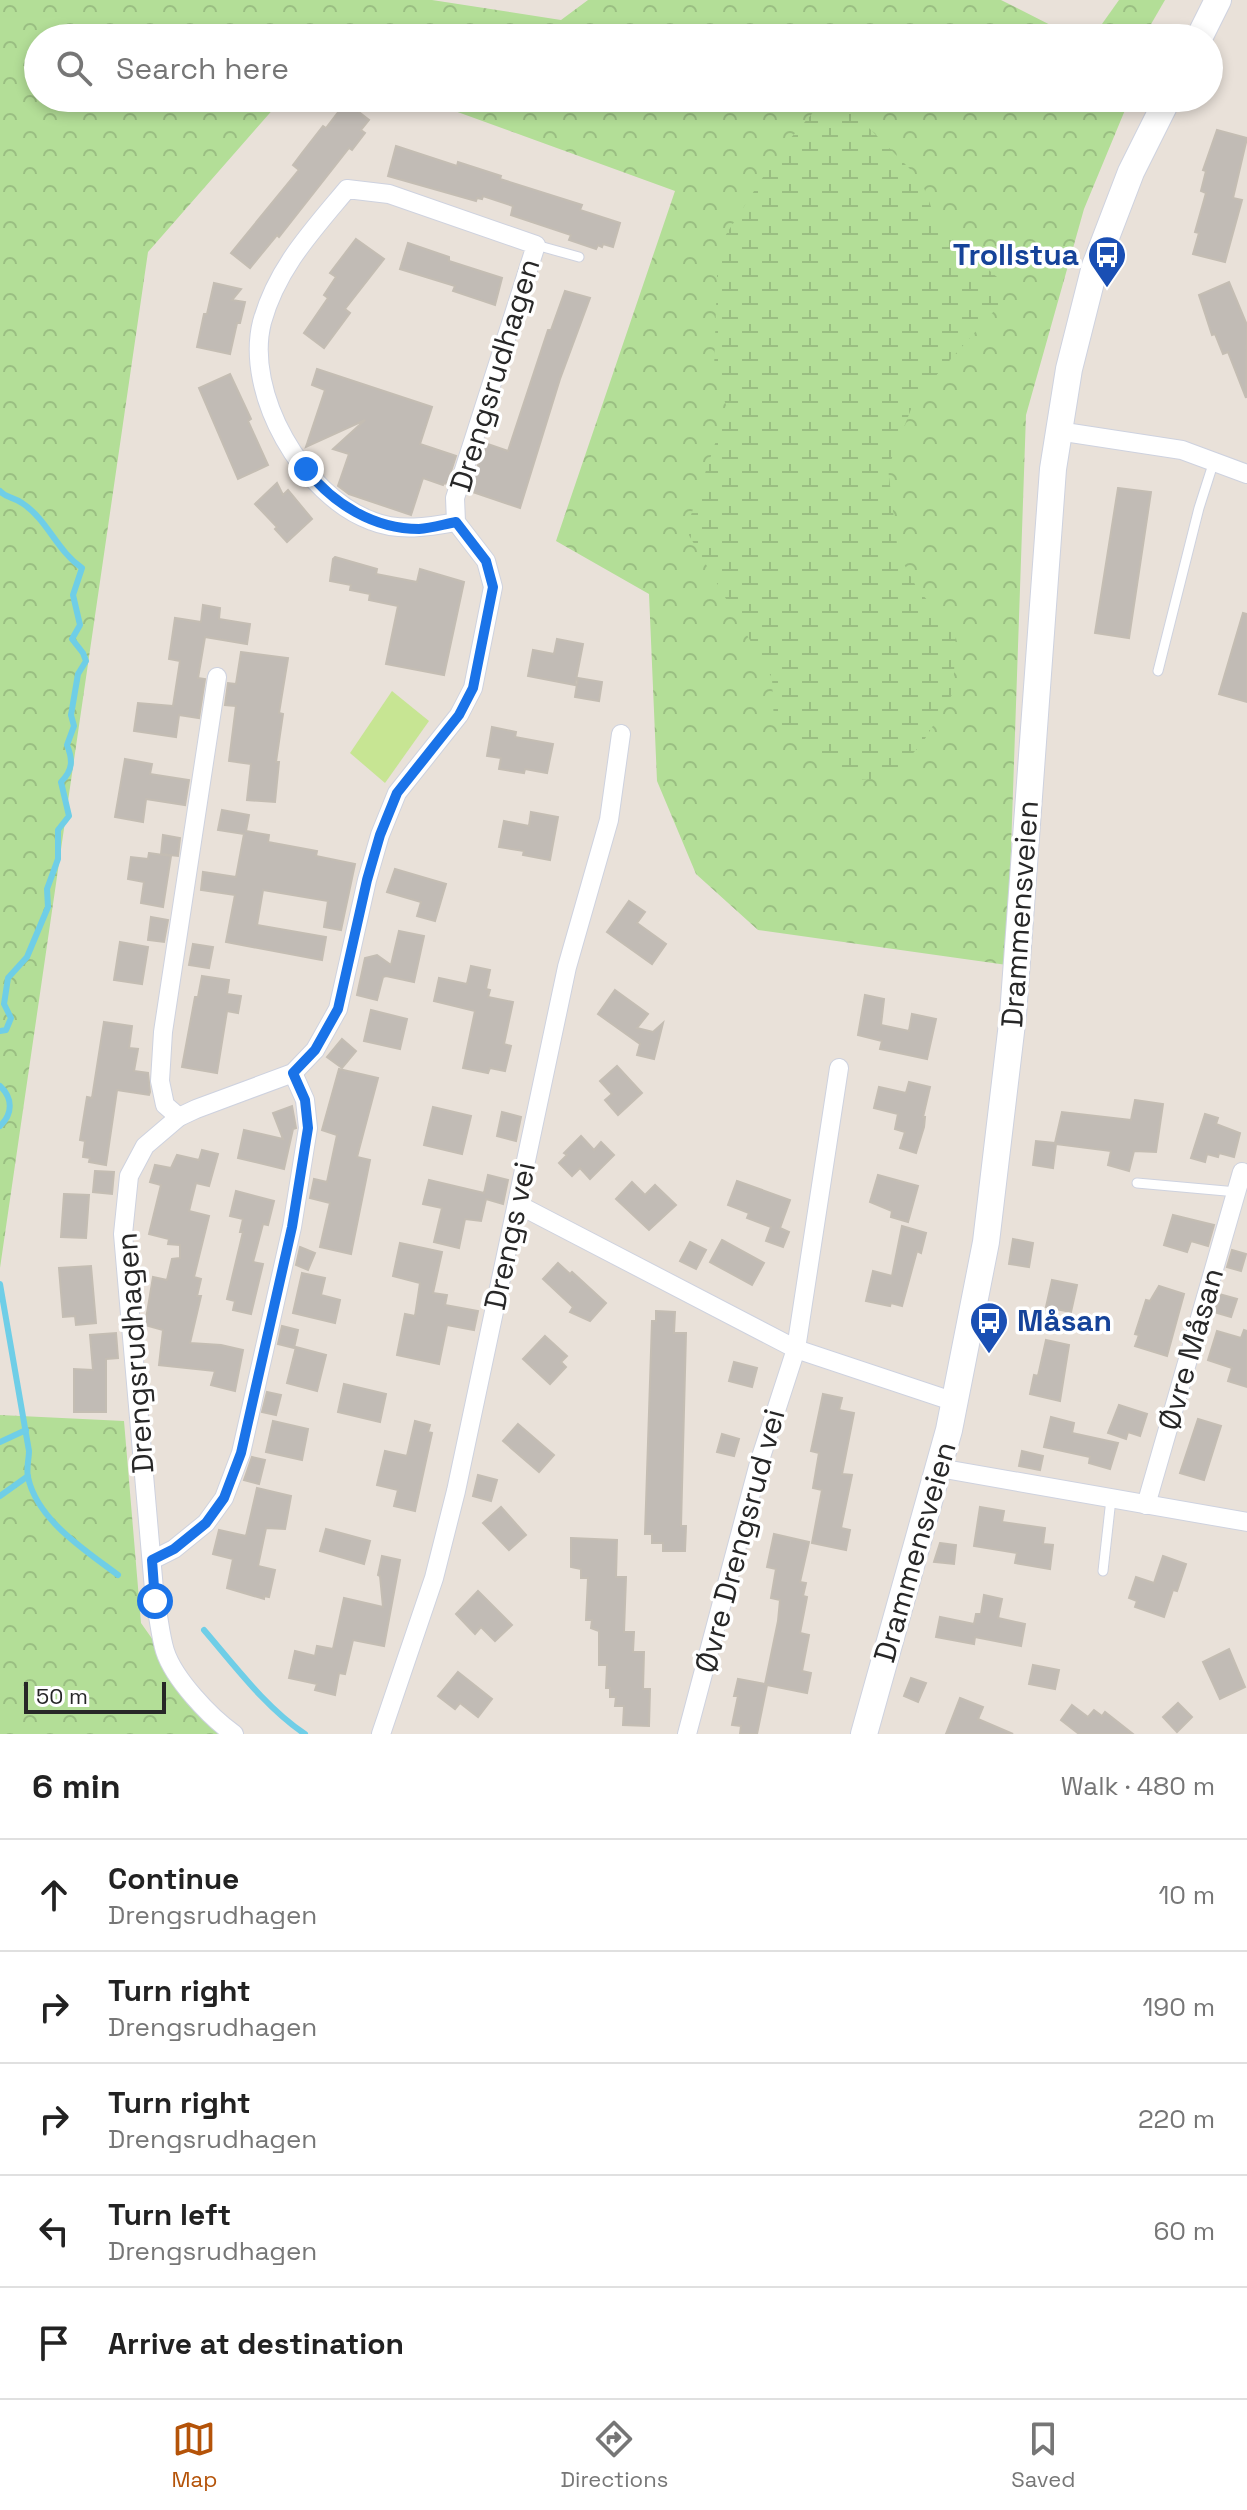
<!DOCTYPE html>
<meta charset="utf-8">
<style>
body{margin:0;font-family:"Space Grotesk",sans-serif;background:#f2f2f2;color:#222}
.scale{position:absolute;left:24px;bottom:20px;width:142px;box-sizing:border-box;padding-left:8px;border:4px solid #272727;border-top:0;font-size:22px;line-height:28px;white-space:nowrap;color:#272727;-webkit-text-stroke:6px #fff;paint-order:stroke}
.stop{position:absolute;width:24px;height:24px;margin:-18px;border:6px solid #1a73e8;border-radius:50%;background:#fff}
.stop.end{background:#1a73e8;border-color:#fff;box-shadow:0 2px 8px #0008}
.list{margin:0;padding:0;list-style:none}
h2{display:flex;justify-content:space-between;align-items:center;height:104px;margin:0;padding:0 32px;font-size:34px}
h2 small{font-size:26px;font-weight:400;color:#767676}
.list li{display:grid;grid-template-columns:52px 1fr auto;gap:24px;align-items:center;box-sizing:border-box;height:112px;padding:0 32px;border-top:2px solid #e0e0e0}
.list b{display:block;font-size:30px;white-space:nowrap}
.list p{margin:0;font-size:26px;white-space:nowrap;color:#767676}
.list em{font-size:26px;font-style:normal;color:#767676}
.icon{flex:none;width:44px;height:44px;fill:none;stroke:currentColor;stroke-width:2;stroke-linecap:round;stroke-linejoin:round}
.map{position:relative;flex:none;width:1247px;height:1734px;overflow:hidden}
.search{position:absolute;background:#fff;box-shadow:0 4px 12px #0003;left:24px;right:24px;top:24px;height:88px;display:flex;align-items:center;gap:20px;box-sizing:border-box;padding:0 28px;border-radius:44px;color:#767676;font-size:30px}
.sheet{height:664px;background:#fff}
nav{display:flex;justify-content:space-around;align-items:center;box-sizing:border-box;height:112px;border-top:2px solid #e0e0e0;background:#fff;font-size:22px;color:#767676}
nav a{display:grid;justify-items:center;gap:4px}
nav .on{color:#b45309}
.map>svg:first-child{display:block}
.forest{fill:url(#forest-crowns)}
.wetland{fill:url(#wetland-marsh)}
.pitch{fill:#c7e593}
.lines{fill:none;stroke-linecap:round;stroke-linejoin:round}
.stream{stroke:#6fcee7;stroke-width:6}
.building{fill:#c1bbb5;stroke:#c4bdb3;stroke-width:2}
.service-casing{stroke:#ced2df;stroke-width:11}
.minor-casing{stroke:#ced2df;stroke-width:20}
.secondary-casing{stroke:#ced2df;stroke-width:28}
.service{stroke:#fff;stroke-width:9}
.minor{stroke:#fff;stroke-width:18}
.secondary{stroke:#fff;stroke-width:26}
.route{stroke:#1a73e8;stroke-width:10}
.labels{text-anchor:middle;stroke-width:7;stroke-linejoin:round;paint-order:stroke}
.transit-label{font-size:30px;font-weight:bold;fill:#164399;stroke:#fff;text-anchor:end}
.street-label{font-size:30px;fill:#272727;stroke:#fff}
</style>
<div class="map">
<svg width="1247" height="1734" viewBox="0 0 1247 1734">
<defs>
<pattern id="forest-crowns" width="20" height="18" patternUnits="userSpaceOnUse" patternTransform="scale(2)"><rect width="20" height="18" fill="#b3de97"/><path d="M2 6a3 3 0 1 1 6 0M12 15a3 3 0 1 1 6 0" fill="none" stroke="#9abe82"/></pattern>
<pattern id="wetland-marsh" width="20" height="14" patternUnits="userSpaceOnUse" patternTransform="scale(2)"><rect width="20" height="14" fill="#b3de97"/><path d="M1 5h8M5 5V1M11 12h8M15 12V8" fill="none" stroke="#9abe82"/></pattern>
</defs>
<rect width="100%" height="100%" fill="#e9e1d9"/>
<g class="forest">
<path d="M0,0H432L561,20L588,0H1001L1076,38H38V98H283L148,252L0,1268Z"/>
<path d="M1119,0H1165L1143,38H1092Z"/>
<path d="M419,98H1130L1084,209L1026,415L1007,965L758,930L696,874L657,781L649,594L556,541L675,191Z"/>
<path d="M0,1415L124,1421L141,1623L215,1728L224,1734H0Z"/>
</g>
<path class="wetland" d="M818,107L853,112L921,180L939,228L997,277L1003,301L915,399L888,468L898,553L918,590L956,631L953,693L923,742L891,778L851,780L818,764L774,724L772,678L686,530L727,408L714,370L718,247L781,149Z"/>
<path class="pitch" d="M392,691L429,721L385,783L350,753Z"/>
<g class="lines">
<g class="stream">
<path d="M0,491C6,498 14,497 22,503C47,519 57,551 82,568L73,595L80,625L72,639L83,653L86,661L78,674L71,715L74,726L67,745C73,760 73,770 61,782L69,816L58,830V859L47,889L48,907L27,957L8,978L4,1004L11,1018L6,1030L0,1031"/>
<path d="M0,1086C13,1098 13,1114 0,1126"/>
<path d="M0,1284L29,1451C29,1459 26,1469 28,1477C37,1520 85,1550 118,1575"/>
<path d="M0,1442L26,1430"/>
<path d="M0,1496L28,1476"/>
<path d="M204,1630C235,1666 266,1708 305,1734"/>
</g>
</g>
<g class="building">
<path d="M346,102L369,120L361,130L365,133L352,150L349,148L279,237L277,235L250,268L231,253L299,170L293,165L302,153L323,126L326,128Z"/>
<path d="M1217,130L1247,138L1233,198L1242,200L1225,262L1193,254L1199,233L1195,232L1206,193L1201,191L1206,171L1203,170Z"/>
<path d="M396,146L457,166L458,162L501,176L500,179L582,205L580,210L620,223L613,247L603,244L602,247L598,245L596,249L569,240L571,235L511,215L513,206L483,196L482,199L477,198L476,201L388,176Z"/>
<path d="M356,239L384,259L345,309L350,313L324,348L304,333L328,298L324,295L336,277L330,273Z"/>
<path d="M408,243L449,257V261L502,278L495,305L453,291L455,286L400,269Z"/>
<path d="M1229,282L1247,325L1246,398L1228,352L1223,354L1215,334L1212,335L1199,295Z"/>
<path d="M214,283L241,289L232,300L245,302L240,323H237L230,354L197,347L204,314H207Z"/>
<path d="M565,291L590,298L560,379L520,508L470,491L485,443L508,451L548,330H551Z"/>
<path d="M317,369L432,407L420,444L456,456L447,484L444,483L443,485L423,478L411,515L349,494L338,486L349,454L333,449L365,420L306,447L325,390L312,385Z"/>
<path d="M230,374L251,419L248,421L268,465L238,479L199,388Z"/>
<path d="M277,483L283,495L288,490L312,519L287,542L275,529L277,527L255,504Z"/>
<path d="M1118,488L1151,492L1129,638L1095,633Z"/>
<path d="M335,557L377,569L376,574L417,582L420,569L464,582L444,675L386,664L398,606L369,600L370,594L350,590L351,585L330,581L333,559Z"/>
<path d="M203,605L220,608L219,619L250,624L247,644L205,637L198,678L205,679L199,718L179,715L176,737L134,731L138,703L173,706L180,661L169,659L175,618L201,622Z"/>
<path d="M1243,613L1247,614V702L1219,694Z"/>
<path d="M557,639L583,644L575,685L528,676L533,650L554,654Z"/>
<path d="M241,652L288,658L279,713L283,714L276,762H279L275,802L247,800L251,764L229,761L236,706L225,705L228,683L236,684Z"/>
<path d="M578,678L602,682L599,701L575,697Z"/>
<path d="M492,727L516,732L515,737L553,744L547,773L525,769L524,773L499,769L501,758L487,756Z"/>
<path d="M125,759L152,764L150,774L189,780L185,805L146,799L143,822L115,817Z"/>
<path d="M222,810L249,815L246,831L269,835L268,842L317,851L316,856L355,864L341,930L324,927L328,901L263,890L257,925L326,937L322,960L226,942L235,895L201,890L203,872L236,877L244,834L218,830Z"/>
<path d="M531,812L558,817L550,860L523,855L524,851L499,847L504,821L529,826Z"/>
<path d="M163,835L180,838L178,856L161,854Z"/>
<path d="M149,853L171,856L163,907L141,903L144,882L128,879L131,857L148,859Z"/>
<path d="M395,869L446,884L435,921L417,916L421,902L387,892Z"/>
<path d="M629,901L645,912L637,923L666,944L652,964L607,932Z"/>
<path d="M151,917L168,920L164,942L148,940Z"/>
<path d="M399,931L424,936L414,982L386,976L383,977L377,1000L357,995L365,958L377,955L391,965Z"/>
<path d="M120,942L148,947L142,984L114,980Z"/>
<path d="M193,944L213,947L209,968L189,965Z"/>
<path d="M471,966L490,970L486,989L490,990L488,997L513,1002L504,1044L511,1046L505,1071L490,1068L488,1073L463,1068L475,1011L434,1001L439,978L467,984Z"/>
<path d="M202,976L229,980L227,994L241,996L238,1013L227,1011L217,1073L182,1067L195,997H198Z"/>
<path d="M615,990L648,1014L637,1028L653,1032L663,1023L654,1059L637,1055L640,1044L598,1014Z"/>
<path d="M865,995L884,999L881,1025L909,1031L912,1014L936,1019L927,1059L880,1049L882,1041L858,1035Z"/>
<path d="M371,1010L407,1019L400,1049L364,1041Z"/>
<path d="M104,1022L132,1026L129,1048L138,1049L134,1071L148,1073L150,1092L149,1095L117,1090L106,1165L89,1162L90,1158L83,1157L85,1141L80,1140L87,1097L92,1098Z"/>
<path d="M342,1039L356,1051L342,1068L327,1057Z"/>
<path d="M617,1066L642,1093L618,1115L605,1100L612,1094L600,1081Z"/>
<path d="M339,1069L378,1078L357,1157L370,1160L351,1254L320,1247L330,1203L310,1198L314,1179L327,1182L337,1135L322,1130Z"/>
<path d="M909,1082L930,1087L923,1117H925L924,1127L916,1153L900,1148L905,1132L895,1129L898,1114L874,1108L879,1087L906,1093Z"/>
<path d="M1135,1100L1163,1104L1156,1152L1134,1151L1129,1171L1108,1165L1111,1151L1056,1144L1053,1168L1033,1165L1036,1141L1055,1143L1062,1112L1131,1120Z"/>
<path d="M292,1106L296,1128L293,1129L284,1169L238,1158L244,1130L283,1139L273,1113Z"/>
<path d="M433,1107L471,1116L462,1154L424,1145Z"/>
<path d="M502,1112L521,1117L516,1141L497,1136Z"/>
<path d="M1205,1114L1218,1118L1216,1124L1240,1133L1234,1157L1219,1153L1218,1157L1207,1154L1205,1162L1191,1158Z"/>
<path d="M581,1136L594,1150L601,1142L614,1155L590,1179L580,1168L572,1176L559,1163L567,1155L564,1153Z"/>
<path d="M202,1150L218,1154L209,1186L196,1183L189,1211L209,1216L194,1277L201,1279L197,1296H201L190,1343L221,1345L243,1350L235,1391L211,1385L215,1371L159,1365L163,1330L145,1325L153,1277L167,1280L172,1259L180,1258V1245L168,1244L169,1239L149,1234L161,1185L150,1182L155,1165L171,1168L177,1155L199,1160Z"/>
<path d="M95,1171L114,1172L112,1194L93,1192Z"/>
<path d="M488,1175L508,1180L503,1204L486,1199L481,1221L465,1219L459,1248L434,1242L442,1208L423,1204L429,1180L484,1193Z"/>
<path d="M878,1175L918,1186L908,1222L891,1217L892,1211L870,1202Z"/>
<path d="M737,1181L790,1200L780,1228L789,1232L783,1247L766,1241L771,1227L747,1218L749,1213L728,1205Z"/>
<path d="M632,1182L645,1195L655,1185L676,1205L649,1230L616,1199Z"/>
<path d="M236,1191L274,1201L268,1225L263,1224L253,1262L263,1264L251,1314L233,1310L235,1301L227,1299L243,1232H240L243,1219L230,1216Z"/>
<path d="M64,1194L89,1195L86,1238L61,1237Z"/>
<path d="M1173,1215L1214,1225L1208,1246L1191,1241L1187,1252L1164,1245Z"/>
<path d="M902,1226L926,1233L921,1253L917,1251L902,1306L891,1303L890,1306L866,1301L873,1271L892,1276Z"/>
<path d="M1013,1239L1033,1243L1029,1267L1009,1264Z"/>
<path d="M722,1240L764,1263L752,1285L710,1262Z"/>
<path d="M690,1242L706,1250L696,1269L680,1261Z"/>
<path d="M400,1243L442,1252L433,1293L447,1295L445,1305L478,1311L474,1330L447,1325L439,1364L397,1355L405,1314L415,1316L420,1283L393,1276Z"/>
<path d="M300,1247L315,1253L308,1270L296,1265Z"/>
<path d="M1232,1250L1246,1254L1241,1271L1227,1267Z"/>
<path d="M558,1263L570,1274L572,1272L606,1303L590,1321L570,1312L573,1307L543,1279Z"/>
<path d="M91,1266L96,1323L76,1325L75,1316L63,1317L59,1268Z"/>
<path d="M302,1273L325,1278L321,1295L340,1300L335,1323L293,1313Z"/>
<path d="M1052,1280L1077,1285L1071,1312L1046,1307Z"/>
<path d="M1159,1286L1184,1294L1167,1356L1135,1346L1139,1335L1135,1334L1146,1300L1150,1301Z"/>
<path d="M1219,1294L1237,1299L1231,1317L1214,1312Z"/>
<path d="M656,1311L675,1312L674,1333H686L681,1526H686L685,1551H663V1543H652V1534H645L652,1321H656Z"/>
<path d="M282,1326L298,1330L294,1348L278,1344Z"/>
<path d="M1244,1330L1247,1331V1387L1228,1381L1232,1368L1208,1360L1217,1331L1241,1338Z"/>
<path d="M116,1333L118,1358L106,1359V1412H74V1369L93,1370L90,1335Z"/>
<path d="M545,1336L567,1356L561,1362L566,1367L550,1384L523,1359Z"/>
<path d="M1046,1340L1069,1345L1060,1401L1030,1394L1034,1375L1038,1376Z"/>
<path d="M296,1347L326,1355L317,1391L287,1383Z"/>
<path d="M734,1362L757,1368L752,1387L729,1381Z"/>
<path d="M344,1384L386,1394L380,1422L338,1412Z"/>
<path d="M267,1392L281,1395L276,1415L262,1412Z"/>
<path d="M823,1394L842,1398L839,1410L854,1413L842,1474L852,1475L841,1528L850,1530L846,1550L812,1543L822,1490L813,1488L819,1453L811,1451Z"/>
<path d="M1119,1405L1147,1414L1140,1436L1128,1432L1126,1439L1108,1433Z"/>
<path d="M1051,1417L1074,1423L1072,1433L1118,1443L1110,1469L1089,1463L1090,1457L1044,1447Z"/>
<path d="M1198,1419L1221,1426L1204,1480L1180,1473Z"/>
<path d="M273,1421L308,1429L302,1460L266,1452Z"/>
<path d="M415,1421L430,1425L428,1432L432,1433L415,1511L394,1506L398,1490L377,1485L385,1451L407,1456Z"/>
<path d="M518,1424L554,1455L539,1472L503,1441Z"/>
<path d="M722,1434L739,1439L734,1456L717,1452Z"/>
<path d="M1022,1451L1043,1456L1040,1470L1019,1466Z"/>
<path d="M252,1457L265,1460L259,1484L244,1480Z"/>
<path d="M478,1475L497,1480L491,1501L473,1496Z"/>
<path d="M257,1488L291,1496L285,1529L266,1528L258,1566L275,1570L269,1597L264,1596V1599L227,1588L233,1559L213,1554L219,1530L246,1536Z"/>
<path d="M501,1507L526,1535L509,1550L483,1523Z"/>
<path d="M980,1507L1004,1511L1002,1522L1045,1528L1043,1544L1053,1545L1050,1569L1015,1563L1017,1553L974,1546Z"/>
<path d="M326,1529L370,1541L364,1564L320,1551Z"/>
<path d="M774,1534L809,1542L800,1582L806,1583L803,1596L807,1597L800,1633L809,1635L802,1671L811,1673L807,1693L767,1685L757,1734H740L741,1726L732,1725L738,1696H734L738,1679L765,1684L778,1621L780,1600L771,1598L776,1569L767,1567Z"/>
<path d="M571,1538L617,1540L616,1577H626L624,1632H634L633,1652H644L643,1689H650L649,1726L623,1725L624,1706H615L616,1697H610V1688H606L607,1665H599V1631L591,1628L592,1620H586L588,1578H581V1569L571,1567Z"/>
<path d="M940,1543L956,1545L954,1564L934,1562Z"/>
<path d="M382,1556L400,1560L384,1646L353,1640L345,1674L339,1673L335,1695L315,1690L317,1684L289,1678L295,1651L315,1656L317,1646L333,1649L344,1598L383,1607L380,1576L378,1575Z"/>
<path d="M1163,1556L1186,1564L1177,1591L1173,1590L1164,1617L1135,1607L1137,1601L1129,1598L1136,1577L1154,1583Z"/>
<path d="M478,1591L512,1625L495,1641L481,1627L475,1634L456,1614Z"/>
<path d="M984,1595L1002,1599L998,1618L1025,1624L1021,1646L975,1637L974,1644L936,1637L940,1617L974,1624L976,1614H981Z"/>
<path d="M1229,1649L1245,1687L1220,1699L1203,1662Z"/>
<path d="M1033,1665L1059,1670L1055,1689L1029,1684Z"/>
<path d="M458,1672L492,1699L478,1717L460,1703L455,1709L438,1696Z"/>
<path d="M911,1678L926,1683L918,1702L904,1696Z"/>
<path d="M960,1698L983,1707L978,1719L1013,1734H946Z"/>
<path d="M1178,1703L1192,1717L1177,1732L1163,1717Z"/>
<path d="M1072,1705L1088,1717L1094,1710L1102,1716L1105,1712L1133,1734H1079L1061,1720Z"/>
</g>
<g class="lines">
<g class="service-casing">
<g id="service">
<path d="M536,245L579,257"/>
<path d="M1158,671L1199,508L1214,461"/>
<path d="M1137,1183L1237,1192"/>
<path d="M1103,1571L1111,1499"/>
</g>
</g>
<g class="minor-casing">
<g id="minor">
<path d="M1058,431L1182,450L1247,474"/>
<path d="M179,1117L165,1105L160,1081L163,1032L217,677"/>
<path d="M517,1204L796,1349L955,1402"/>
<path d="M939,1468L1247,1522"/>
<path d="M1146,1505L1242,1172"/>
<path d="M152,1560L174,1549L206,1523L224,1498L241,1453L292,1227L308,1128L305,1100L293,1073"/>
<path d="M234,1734C210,1717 174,1679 165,1651C160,1635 159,1617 155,1601L123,1234L129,1176L145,1146L179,1117L196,1109L293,1073L315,1050L338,1009L367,880L380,835L397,793L459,715L473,688L493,587L486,561L456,522L455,498L536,245L389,194L347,189C312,231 277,268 262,322C244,393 303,496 372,521C399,532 429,527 456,522"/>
<path d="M381,1734L434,1578L456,1491L567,967L609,820L621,734"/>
<path d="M687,1734L759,1463L796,1349L839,1068"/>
</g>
</g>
<g class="secondary-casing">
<g id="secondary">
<path d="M1199,38L1218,0"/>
<path d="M864,1734L949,1430L986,1242L1013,1015L1053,469L1069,369L1095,266L1131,172L1168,98"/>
</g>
</g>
<use href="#service" class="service"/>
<use href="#minor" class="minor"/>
<use href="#secondary" class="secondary"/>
</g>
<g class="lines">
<path class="route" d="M155,1601L152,1560L174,1549L206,1523L224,1498L241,1453L292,1227L308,1128L305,1100L293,1073L315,1050L338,1009L367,880L380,835L397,793L459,715L473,688L493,587L486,561L456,522C445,524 431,528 419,529C374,529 333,504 306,469"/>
</g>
<defs>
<g id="bus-pin" transform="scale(2)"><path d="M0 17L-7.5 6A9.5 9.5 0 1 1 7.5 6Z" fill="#1a4fb4" stroke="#fff"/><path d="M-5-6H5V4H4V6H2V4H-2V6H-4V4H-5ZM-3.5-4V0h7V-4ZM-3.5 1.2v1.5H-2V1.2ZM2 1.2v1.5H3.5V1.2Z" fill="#fff"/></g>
</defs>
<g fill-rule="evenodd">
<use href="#bus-pin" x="1107" y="255"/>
<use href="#bus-pin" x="989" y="1321"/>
</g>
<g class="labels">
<g class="transit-label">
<text x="1079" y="265">Trollstua</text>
<text x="1017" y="1331" text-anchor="start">Måsan</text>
</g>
<g class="street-label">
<text transform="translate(495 375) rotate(-73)" y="10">Drengsrudhagen</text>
<text transform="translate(1020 914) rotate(-86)" y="10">Drammensveien</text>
<text transform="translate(510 1236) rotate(-78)" y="10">Drengs vei</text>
<text transform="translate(1191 1349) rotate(-74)" y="10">Øvre Måsan</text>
<text transform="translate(135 1353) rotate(-94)" y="10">Drengsrudhagen</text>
<text transform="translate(740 1541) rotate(-75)" y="10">Øvre Drengsrud vei</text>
<text transform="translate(915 1552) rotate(-74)" y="10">Drammensveien</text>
</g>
</g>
</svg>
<div class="scale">50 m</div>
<div class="stop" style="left:155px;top:1601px"></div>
<div class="stop end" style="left:306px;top:469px"></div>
<div class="search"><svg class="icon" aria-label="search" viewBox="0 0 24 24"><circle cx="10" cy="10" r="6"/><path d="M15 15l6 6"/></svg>Search here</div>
</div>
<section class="sheet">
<h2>6 min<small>Walk · 480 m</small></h2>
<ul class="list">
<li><svg class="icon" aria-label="ahead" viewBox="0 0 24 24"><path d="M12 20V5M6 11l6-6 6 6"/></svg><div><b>Continue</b><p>Drengsrudhagen</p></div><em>10 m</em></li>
<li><svg class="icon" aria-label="right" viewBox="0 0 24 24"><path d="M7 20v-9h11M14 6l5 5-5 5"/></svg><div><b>Turn right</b><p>Drengsrudhagen</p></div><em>190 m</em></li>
<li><svg class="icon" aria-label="right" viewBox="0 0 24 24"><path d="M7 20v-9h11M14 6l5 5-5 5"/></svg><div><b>Turn right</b><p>Drengsrudhagen</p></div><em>220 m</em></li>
<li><svg class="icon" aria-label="left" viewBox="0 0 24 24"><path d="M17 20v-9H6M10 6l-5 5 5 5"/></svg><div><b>Turn left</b><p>Drengsrudhagen</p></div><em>60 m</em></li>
<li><svg class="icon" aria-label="arrive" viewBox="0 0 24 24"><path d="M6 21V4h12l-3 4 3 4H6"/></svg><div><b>Arrive at destination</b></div></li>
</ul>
</section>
<nav>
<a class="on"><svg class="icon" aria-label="map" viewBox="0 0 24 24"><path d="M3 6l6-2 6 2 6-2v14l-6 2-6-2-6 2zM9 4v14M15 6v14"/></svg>Map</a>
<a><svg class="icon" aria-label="directions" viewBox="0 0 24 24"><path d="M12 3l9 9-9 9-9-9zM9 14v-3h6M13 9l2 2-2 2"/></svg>Directions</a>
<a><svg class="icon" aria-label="saved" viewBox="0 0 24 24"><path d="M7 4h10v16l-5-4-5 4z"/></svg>Saved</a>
</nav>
